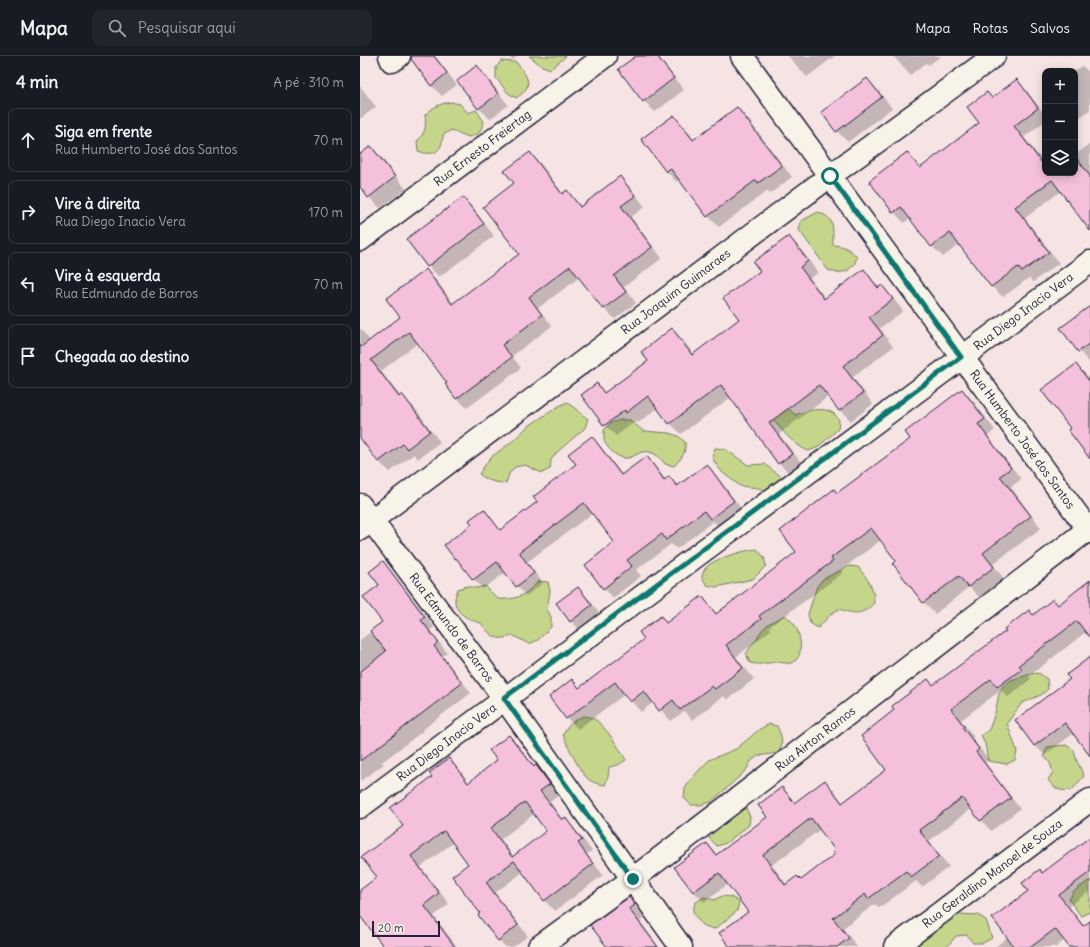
<!DOCTYPE html>
<html lang="pt">
<meta charset="utf-8">
<style>
body{margin:0;font-family:Delius,sans-serif;background:#20242c;color:#f1f3f6}
.controls{position:absolute;right:12px;top:12px;display:grid;overflow:hidden;border-radius:8px;box-shadow:0 2px 10px #0003}
.controls button{width:36px;height:36px;display:grid;place-items:center;padding:0;border:0;border-bottom:1px solid #363941;background:#171b24;color:#f1f3f6;font:20px sans-serif}
.scale{position:absolute;left:12px;bottom:10px;width:68px;box-sizing:border-box;padding-left:4px;border:2px solid #22223b;border-top:0;font-size:11px;line-height:14px;white-space:nowrap;color:#22223b;-webkit-text-stroke:3px #f7f3e8;paint-order:stroke}
.stop{position:absolute;width:12px;height:12px;margin:-9px;border:3px solid #0f766e;border-radius:50%;background:#fff}
.stop.end{background:#0f766e;border-color:#fff;box-shadow:0 1px 4px #0008}
.list{margin:0;padding:0;list-style:none}
h2{display:flex;justify-content:space-between;align-items:center;height:52px;margin:0;padding:0 16px;font-size:17px}
h2 small{font-size:13px;font-weight:400;color:#9ea1a6}
.list li{display:grid;grid-template-columns:26px 1fr auto;gap:12px;align-items:center;box-sizing:border-box;height:64px;margin:0 8px 8px;padding:0 8px;border:1px solid #363941;border-radius:8px}
.list b{display:block;font-size:15px;white-space:nowrap}
.list p{margin:0;font-size:13px;white-space:nowrap;color:#9ea1a6}
.list em{font-size:13px;font-style:normal;color:#9ea1a6}
.icon{flex:none;width:22px;height:22px;fill:none;stroke:currentColor;stroke-width:2;stroke-linecap:round;stroke-linejoin:round}
.map{position:relative;flex:none;width:730px;height:891px;overflow:hidden}
header{display:flex;align-items:center;gap:24px;box-sizing:border-box;height:56px;padding:0 20px;background:#171b24;border-bottom:1px solid #363941}
header strong{font-size:19px}
nav{display:flex;gap:22px;margin-inline-start:auto;font-size:14px}
.search{width:280px;height:36px;background:#20242c;display:flex;align-items:center;gap:10px;box-sizing:border-box;padding:0 14px;border-radius:8px;color:#9ea1a6;font-size:15px}
main{display:flex}
aside{flex:1;background:#171b24}
.map>svg:first-child{display:block}
.green{fill:#c5d68b;stroke:#747c63}
.shadow{fill:#0003;fill-rule:evenodd}
.building{fill:#f4c0dc;stroke:#22223b;fill-rule:evenodd}
.lines{fill:none;stroke-linecap:round;stroke-linejoin:round}
.minor-casing{stroke:#22223b;stroke-width:25}
.minor{stroke:#f7f3e8;stroke-width:22}
.route{stroke:#0f766e;stroke-width:5}
.labels{text-anchor:middle;stroke-width:3.5;stroke-linejoin:round;paint-order:stroke}
.street-label{font-size:12px;fill:#22223b;stroke:#f7f3e8}
</style>
<header>
<strong>Mapa</strong>
<div class="search"><svg class="icon" aria-label="search" viewBox="0 0 24 24"><circle cx="10" cy="10" r="6"/><path d="M15 15l6 6"/></svg>Pesquisar aqui</div>
<nav><a>Mapa</a><a>Rotas</a><a>Salvos</a></nav>
</header>
<main>
<aside>
<h2>4 min<small>A pé · 310 m</small></h2>
<ul class="list">
<li><svg class="icon" aria-label="ahead" viewBox="0 0 24 24"><path d="M12 20V5M6 11l6-6 6 6"/></svg><div><b>Siga em frente</b><p>Rua Humberto José dos Santos</p></div><em>70 m</em></li>
<li><svg class="icon" aria-label="right" viewBox="0 0 24 24"><path d="M7 20v-9h11M14 6l5 5-5 5"/></svg><div><b>Vire à direita</b><p>Rua Diego Inacio Vera</p></div><em>170 m</em></li>
<li><svg class="icon" aria-label="left" viewBox="0 0 24 24"><path d="M17 20v-9H6M10 6l-5 5 5 5"/></svg><div><b>Vire à esquerda</b><p>Rua Edmundo de Barros</p></div><em>70 m</em></li>
<li><svg class="icon" aria-label="arrive" viewBox="0 0 24 24"><path d="M6 21V4h12l-3 4 3 4H6"/></svg><div><b>Chegada ao destino</b></div></li>
</ul>
</aside>
<div class="map">
<svg width="730" height="891" viewBox="0 0 730 891">
<rect width="100%" height="100%" fill="#f6e4e4"/>
<filter id="ink" filterUnits="userSpaceOnUse"><feTurbulence type="fractalNoise" baseFrequency=".025" numOctaves="2"/><feDisplacementMap in="SourceGraphic" scale="8" xChannelSelector="R" yChannelSelector="G"/><feConvolveMatrix kernelMatrix="1 2 1 2 8 2 1 2 1" color-interpolation-filters="sRGB"/></filter>
<g filter="url(#ink)">
<g class="green">
<path d="M169,0H206L191,13L182,10Z"/>
<path d="M141,5L156,6C168,21 175,30 156,42L148,37L136,22V12Z"/>
<path d="M90,46L100,48L108,57L116,54C124,64 125,68 118,78L109,81L91,74L83,79C82,96 74,101 58,95L57,85C66,77 66,70 65,59C73,51 79,48 90,46Z"/>
<path d="M458,156C477,163 472,172 473,189C485,190 488,192 497,201L494,209L487,215L477,217L468,214L439,174L441,165Z"/>
<path d="M422,345L435,359C445,355 463,350 473,357C475,358 477,362 479,364L478,373L457,392L448,395C433,388 423,376 413,363Z"/>
<path d="M207,346L228,363L225,372L197,396L191,404L190,413L182,417L165,409L155,411L149,418L146,427C135,427 128,425 119,418L130,402L154,384L167,371L199,350Z"/>
<path d="M260,364H270L283,375L309,377L318,380L325,386C326,397 322,402 314,410L305,408C299,400 292,394 282,396C276,398 271,403 264,402C256,401 246,391 244,384C244,381 244,377 244,374L251,367Z"/>
<path d="M355,392L365,393L388,409L405,408C412,415 420,419 428,425L407,437L399,432L380,430L363,417L357,410L352,401Z"/>
<path d="M397,493L404,501L406,510L393,523L356,531L347,529L342,522C342,519 343,515 345,513C351,503 386,494 397,493Z"/>
<path d="M489,510L498,511C508,524 514,530 514,547C502,560 494,558 479,553L471,558L458,572L450,567L448,558L457,530L463,523Z"/>
<path d="M179,525L188,526L190,535L187,553L191,561V571L178,584L169,588L152,579C137,587 130,579 121,567C109,564 94,557 95,543C95,540 97,536 98,533L108,530L117,532L125,530L138,543C160,544 164,539 179,525Z"/>
<path d="M425,559C428,562 432,565 434,568C440,576 444,596 436,604C431,609 425,607 418,606C407,606 403,610 390,607L386,598L391,590L397,583L401,575L408,568Z"/>
<path d="M679,617L687,623L688,633L681,639L662,647L647,667L657,695L655,704L647,708L628,705L625,688L621,679L629,674L635,657L639,638L643,630L651,624L670,618Z"/>
<path d="M224,660C226,660 230,661 233,662C245,669 259,692 266,704L258,709L249,711L248,721L245,729C239,728 233,727 228,723C219,715 208,690 203,679C208,669 213,664 224,660Z"/>
<path d="M409,668L417,670C422,681 424,687 418,697L398,700L391,705L387,713L380,720L351,746L340,749H331L324,742L325,733L330,724L349,704L376,693L400,673Z"/>
<path d="M706,689L714,694L716,703L724,720L712,734C700,736 695,733 688,724L693,716L690,707L684,700L687,691Z"/>
<path d="M386,752L390,761L389,769L366,787L357,790L350,783L346,774L360,761Z"/>
<path d="M730,824V856L721,860L709,844L713,836Z"/>
<path d="M362,840L371,841L379,846L377,855L355,873C342,871 339,866 333,856L335,847L344,841L354,844Z"/>
<path d="M598,858L618,859L626,864L632,882L623,887H613L607,879L596,880L587,891H553L589,862Z"/>
</g>
<g class="shadow">
<path d="M59,0H75L97,29L82,40L71,29Z"/>
<path d="M148,0H158L152,4Z"/>
<path d="M277,0H298L324,34L295,56L284,45Z"/>
<path d="M428,0H475L447,21Z"/>
<path d="M533,0H581L569,9L566,7L550,19Z"/>
<path d="M722,10L729,16L730,15V54L716,64L715,15Z"/>
<path d="M117,11L128,22L148,49L130,63L119,52Z"/>
<path d="M507,23L518,34L532,52L488,86L477,75Z"/>
<path d="M657,25L667,35L685,59V65L664,81L684,107L685,106V117H715V99L730,88V173L701,135L665,162L699,207L673,226L669,222L643,241L632,231L600,188L583,201L572,190L551,162L544,167L534,156L547,97L561,112L621,67L633,43Z"/>
<path d="M0,30L16,51L0,63Z"/>
<path d="M377,52L388,63L432,121L410,138L407,135L359,171L348,160L320,124L317,126L306,115L314,60L325,71L334,84Z"/>
<path d="M11,91L22,102L46,133L20,152L9,141L0,130V99Z"/>
<path d="M170,97L181,108L203,138L207,135L222,151L260,122L271,132L285,151L271,161L302,202L264,231L276,247L255,263L244,253L220,221L178,252L192,270L152,300L161,312L107,352L97,342L88,327L58,287L21,315L41,341L42,340L53,350L80,386L58,403L54,398L30,416L19,406L0,380V272L10,285L42,261L66,214L77,225L94,248L160,198L155,128Z"/>
<path d="M103,142L114,153L134,180L79,221L68,210L47,183Z"/>
<path d="M429,181L440,192L458,217L450,222L466,243L504,214L520,232L522,230L533,242L543,255L520,272L533,291L493,321L513,348L491,365L480,354L469,340L419,378L443,409L430,418L419,407L371,341L321,378L310,367L298,352L278,367L276,365L256,380L245,369L237,329L246,338L289,305L312,273L323,284L334,299L381,264L401,215Z"/>
<path d="M730,253V307L719,295Z"/>
<path d="M716,309L730,323V402L711,372Z"/>
<path d="M602,334L613,345L635,374L628,380L661,423L651,431L681,472L633,508L644,523L619,541L609,531L575,558L564,546L537,505L521,484L481,514L483,517L409,571L411,574L376,601L394,623L367,644L364,640L332,664L324,655L311,665L294,646L281,656L265,638L218,673L207,662L191,641L212,625L220,632L285,583L301,561L307,567L342,541L357,558L438,496L474,434L478,437L552,383Z"/>
<path d="M232,382L241,391L263,420L287,402L296,411L306,424L309,421L319,431L347,410L356,419L383,455L360,472L353,465L317,493L311,488L276,514L281,520L253,542L244,532L256,487L233,457L167,506L183,527L166,540L157,530L146,516L123,533L95,502L113,468L124,455L141,475L179,446L217,409Z"/>
<path d="M23,507L32,516L74,571L70,574L87,597L83,600L111,637L62,674L63,675L22,706L24,708L1,725L0,584L24,566L20,529Z"/>
<path d="M218,532L229,543L242,561L222,576L211,565Z"/>
<path d="M730,532V581L726,576L669,620L671,623L648,641L641,634L601,664L614,681L612,682L629,704L625,706L660,753L631,775L621,764L612,752L569,785L589,811L562,831L556,825L519,852L515,848L483,872L497,891H371L389,856L368,828L344,846L334,836L316,812L347,788L358,799L408,761L422,732L436,747L465,726L475,736L483,747L528,714L536,654L568,624L574,630L647,575L669,555L674,560L698,549ZM461,773L476,793V799L441,825L427,829L412,809Z"/>
<path d="M730,602V695L714,677L685,699L675,690L656,664L711,624Z"/>
<path d="M149,680L159,690L175,711L176,710L187,721L199,739L190,746L203,764L205,762L215,773L232,795L227,798L243,819L195,855L184,844L163,816L135,837L168,880L153,891H146L138,884L121,857L109,808L94,786L61,811L89,848L74,860L97,891H21L23,889L0,858V835L18,821L44,770L73,721L89,704L100,714L109,727L139,704ZM174,758L188,775L154,801L141,783Z"/>
<path d="M730,782V835L709,850L724,870L730,866V891H710L705,884L696,891H635L648,881L680,814L683,818Z"/>
<path d="M269,843L285,861L280,865L299,891H252Z"/>
</g>
<g class="building">
<path d="M51,0H74L87,17L71,30L51,3Z"/>
<path d="M276,0H297L314,22L283,46L258,13Z"/>
<path d="M117,9L138,38L118,53L97,25Z"/>
<path d="M507,22L522,41L476,76L461,56Z"/>
<path d="M657,23L678,52L654,70L682,107L685,105V117H715V100L730,120V175L692,124L655,151L689,196L662,216L658,211L631,231L590,177L571,191L541,151L533,157L509,125L547,96L560,112L619,67L607,51L627,36L632,42Z"/>
<path d="M377,51L422,110L398,127L396,124L347,161L310,112L306,116L281,83L314,59L333,84Z"/>
<path d="M11,90L35,121L8,142L0,131V98Z"/>
<path d="M170,96L202,138L207,134L220,151L260,120L275,140L261,150L292,191L254,220L266,236L243,253L210,210L169,241L182,259L142,289L152,301L96,343L85,328L87,327L49,276L11,304L39,341L42,338L70,375L47,393L43,388L18,406L0,382V289L1,291L40,261L26,243L66,213L92,248L159,198L123,151L154,127L144,115Z"/>
<path d="M103,141L124,168L67,211L46,183Z"/>
<path d="M429,180L448,205L440,211L464,243L504,213L518,232L522,229L533,243L509,261L523,279L483,310L503,337L479,355L459,329L409,367L432,398L418,408L361,329L309,368L288,340L266,357L265,354L244,370L221,339L237,327L244,337L288,305L281,296L312,272L332,299L379,263L363,242L400,215L393,206Z"/>
<path d="M730,250V287L718,296L700,272Z"/>
<path d="M716,308L730,326V403L708,374L710,372L681,334Z"/>
<path d="M602,333L625,363L618,368L651,412L640,420L671,460L623,497L634,511L608,531L599,520L563,547L533,508L536,505L511,472L471,502L473,505L399,560L401,563L366,589L383,612L355,633L352,630L320,654L313,644L299,655L284,635L270,646L255,626L206,663L189,641L212,623L219,632L284,583L279,576L301,560L306,567L342,540L356,558L436,496L420,475L474,433L477,437L550,383L545,376Z"/>
<path d="M232,380L261,419L287,400L304,424L309,420L317,430L347,408L374,445L350,463L344,455L306,484L302,478L267,504L272,510L243,533L225,509L254,486L224,447L159,496L174,517L156,531L137,506L113,524L96,502L95,503L84,489L112,468L109,464L124,453L140,474L177,446L173,441L216,408L208,398Z"/>
<path d="M23,505L65,561L61,564L78,586L74,590L102,627L0,705V616L26,595L10,575L22,566L3,541L19,529L9,516Z"/>
<path d="M730,524V582L717,565L659,609L662,613L637,631L631,623L591,653L604,670L603,672L619,693L616,696L651,742L620,765L602,742L559,774L579,800L551,821L546,815L508,843L505,838L473,862L489,882L477,891H370L359,877L388,856L359,817L333,836L314,811L347,787L356,799L407,761L398,749L422,731L434,747L465,724L482,747L526,714L501,680L534,654L532,650L568,623L573,629L646,575L644,573L669,554L673,559L693,543L698,549ZM451,762L474,793L472,795L475,798L441,824L437,820L425,829L403,799Z"/>
<path d="M218,531L232,549L210,566L196,547Z"/>
<path d="M730,601V700L705,667L674,690L655,664L710,623L706,619Z"/>
<path d="M149,679L174,711L176,709L190,728L180,735L202,764L205,761L222,784L218,787L233,808L184,845L154,805L126,826L158,869L138,885L118,859L120,857L92,820L108,808L84,775L51,800L79,837L64,849L95,891H24L0,860V834L17,821L1,801L43,770L30,752L72,721L69,717L89,702L108,727L137,704L129,694ZM165,746L186,775L152,801L131,772Z"/>
<path d="M730,781V816L699,839L723,870L730,865V891H709L695,873L671,891H654L632,862L668,835L662,827L680,813L682,817Z"/>
<path d="M269,841L275,849L269,853L298,891H247L230,869Z"/>
</g>
<g class="lines">
<g class="minor-casing">
<g id="minor">
<path d="M30,0L32,5L39,0"/>
<path id="s1" d="M382,0L730,476"/>
<path id="s2" d="M0,184L245,0"/>
<path id="s3" d="M0,449L144,642L321,891"/>
<path id="s4" d="M0,473L470,120L634,0"/>
<path id="s5" d="M0,751L730,206"/>
<path id="s6" d="M179,891L273,823L730,472"/>
<path id="s7" d="M535,891L730,744"/>
</g>
</g>
<use href="#minor" class="minor"/>
</g>
</g>
<g class="lines" filter="url(#ink)">
<path class="route" d="M273,823L144,642L601,301L470,120"/>
</g>
<g class="labels">
<g class="street-label">
<text dy="4" stroke="none"><textPath href="#s2" startOffset="153">Rua Ernesto Freiertag</textPath></text>
<text dy="4" stroke="none"><textPath href="#s4" startOffset="395">Rua Joaquim Guimaraes</textPath></text>
<text dy="4" stroke="none"><textPath href="#s5" startOffset="828">Rua Diego Inacio Vera</textPath></text>
<text dy="4" stroke="none"><textPath href="#s1" startOffset="475">Rua Humberto José dos Santos</textPath></text>
<text dy="4" stroke="none"><textPath href="#s3" startOffset="153">Rua Edmundo de Barros</textPath></text>
<text dy="4" stroke="none"><textPath href="#s6" startOffset="346">Rua Airton Ramos</textPath></text>
<text dy="4" stroke="none"><textPath href="#s5" startOffset="108">Rua Diego Inacio Vera</textPath></text>
<text dy="4" stroke="none"><textPath href="#s7" startOffset="122">Rua Geraldino Manoel de Souza</textPath></text>
</g>
</g>
</svg>
<div class="controls">
<button>+</button>
<button>−</button>
<button><svg class="icon" aria-label="layers" viewBox="0 0 24 24"><path d="M12 4l9 5-9 5-9-5zM3 14l9 5 9-5"/></svg></button>
</div>
<div class="scale">20 m</div>
<div class="stop" style="left:470px;top:120px"></div>
<div class="stop end" style="left:273px;top:823px"></div>
</div>
</main>
